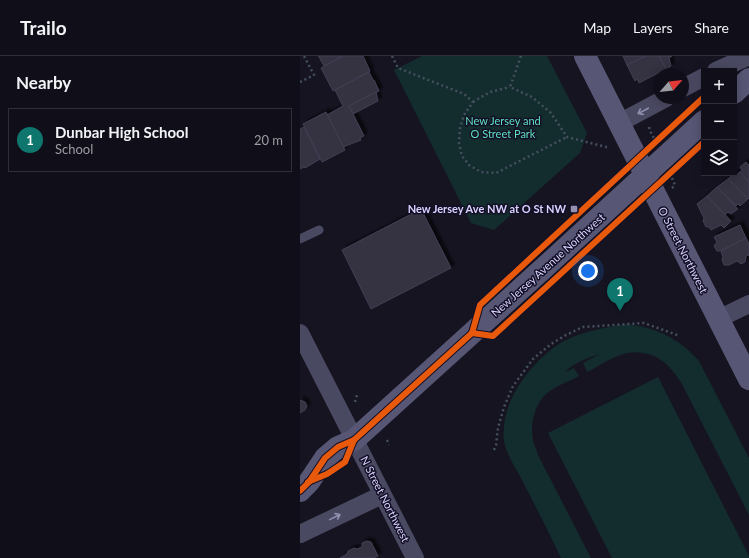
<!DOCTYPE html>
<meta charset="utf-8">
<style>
body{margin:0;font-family:Lato,sans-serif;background:#1e1d26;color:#f1f3f6}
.controls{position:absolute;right:12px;top:12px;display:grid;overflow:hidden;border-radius:0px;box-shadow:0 2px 10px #0003}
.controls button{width:36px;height:36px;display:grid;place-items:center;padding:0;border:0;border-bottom:1px solid #302f38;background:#100f19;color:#f1f3f6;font:20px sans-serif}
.compass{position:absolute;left:353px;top:12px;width:36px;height:36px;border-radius:50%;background:#100f19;box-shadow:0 2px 10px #0003;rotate:63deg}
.you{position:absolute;left:288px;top:215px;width:14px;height:14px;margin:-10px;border:3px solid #fff;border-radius:50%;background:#1a73e8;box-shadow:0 0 0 6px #1a73e833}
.badge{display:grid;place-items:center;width:26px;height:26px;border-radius:50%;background:#0f766e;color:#fff;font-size:13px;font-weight:700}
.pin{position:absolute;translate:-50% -33px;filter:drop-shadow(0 1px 2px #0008)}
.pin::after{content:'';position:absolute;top:21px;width:14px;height:12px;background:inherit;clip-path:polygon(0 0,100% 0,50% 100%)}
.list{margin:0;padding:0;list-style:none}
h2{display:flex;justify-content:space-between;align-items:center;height:52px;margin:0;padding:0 16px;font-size:17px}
h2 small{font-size:13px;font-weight:400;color:#9c9ca2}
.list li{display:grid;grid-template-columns:26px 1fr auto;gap:12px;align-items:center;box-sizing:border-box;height:64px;margin:0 8px 8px;padding:0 8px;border:1px solid #302f38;border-radius:0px}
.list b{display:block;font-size:15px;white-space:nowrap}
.list p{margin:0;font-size:13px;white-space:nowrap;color:#9c9ca2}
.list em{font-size:13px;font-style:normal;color:#9c9ca2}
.icon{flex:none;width:22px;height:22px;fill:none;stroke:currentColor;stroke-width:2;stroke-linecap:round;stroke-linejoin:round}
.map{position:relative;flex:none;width:449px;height:502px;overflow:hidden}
header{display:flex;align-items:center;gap:24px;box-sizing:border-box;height:56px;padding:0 20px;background:#100f19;border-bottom:1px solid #302f38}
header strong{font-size:19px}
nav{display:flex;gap:22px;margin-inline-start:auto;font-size:14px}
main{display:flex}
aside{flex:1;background:#100f19}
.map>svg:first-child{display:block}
.green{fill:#132c2d}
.building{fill:#343243;stroke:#433f54;filter:url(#shadow)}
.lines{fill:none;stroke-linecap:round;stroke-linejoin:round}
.path{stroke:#44505f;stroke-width:2.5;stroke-dasharray:2 3;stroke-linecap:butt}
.lane{stroke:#4a4962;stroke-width:9}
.street{stroke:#4a4962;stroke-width:18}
.secondary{stroke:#575674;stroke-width:22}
.cycleway-casing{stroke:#130f26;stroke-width:8}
.cycleway{stroke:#e8590c;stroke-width:6}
.oneway{stroke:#928eb0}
.poi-dot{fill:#9591b1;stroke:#130f26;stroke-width:1.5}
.labels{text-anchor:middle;stroke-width:3;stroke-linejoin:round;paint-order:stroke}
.park-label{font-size:11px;fill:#5fe0c0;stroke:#130f26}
.poi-label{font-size:11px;font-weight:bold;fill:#d9d4ff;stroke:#130f26;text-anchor:end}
.street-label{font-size:11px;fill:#d9d4ff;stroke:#130f26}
</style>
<header>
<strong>Trailo</strong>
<nav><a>Map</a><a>Layers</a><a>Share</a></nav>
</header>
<main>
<aside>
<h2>Nearby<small></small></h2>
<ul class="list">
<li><span class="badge">1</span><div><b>Dunbar High School</b><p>School</p></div><em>20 m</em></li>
</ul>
</aside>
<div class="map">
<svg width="449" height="502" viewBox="0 0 449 502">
<defs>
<filter id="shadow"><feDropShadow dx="3.5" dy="-3.5" stdDeviation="1" flood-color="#0009"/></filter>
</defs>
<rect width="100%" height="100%" fill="#161421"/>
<g class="green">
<path d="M122,0H247L287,77L280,97L194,174L171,167L94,14Z"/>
<path d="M325,268C355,271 379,282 399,305L449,402V459L382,328C375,317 367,306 354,300C327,289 310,304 287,316L283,307L300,298C288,302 273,307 265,316L274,312L279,320C268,326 255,330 246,338C234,349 230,369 233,384C234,389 237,394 238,399L291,502H261C249,477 236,451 223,426C217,414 206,398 204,385C199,347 232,303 264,285C283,275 304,272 325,268Z"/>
<path d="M358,321L449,500V502H312L248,377Z"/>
</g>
<g class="building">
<path d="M18,0H43L24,10L19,1Z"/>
<path d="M43,0H63L70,15L33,35L21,12Z"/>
<path d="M323,0H346L327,9Z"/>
<path d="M346,0H359L366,13L339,27L337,23L335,25L327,9Z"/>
<path d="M359,0H372L369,2L371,10L366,13Z"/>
<path d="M69,16L73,24H74L79,35L49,50L64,80L60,82L61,84L43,91L27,59L43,50L35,34Z"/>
<path d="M76,36L78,45L53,58L49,50Z"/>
<path d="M26,56L45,94L22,106L3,68Z"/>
<path d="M4,71L20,103L5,112L4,111L0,113V73Z"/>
<path d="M446,106L449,109V126L440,116L442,114L440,111Z"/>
<path d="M440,116L449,126V142L448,143L428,123L433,118L436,119Z"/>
<path d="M428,123L448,143L440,150L438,148L436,150L417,131Z"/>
<path d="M417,131L438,153L431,158L428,156L425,159L407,140Z"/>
<path d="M407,140L431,165L424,172L421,169L411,174L409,171H406L403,165L404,162L397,148Z"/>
<path d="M121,153L151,212L71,253L42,194Z"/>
<path d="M440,169L446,182L421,195H417L414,190L417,186L414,181Z"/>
<path d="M446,182L449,188V199L446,200L445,206L441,208L437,205L429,209H424L422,204L423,201L421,195Z"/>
<path d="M0,344L5,346L7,350L5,354L0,357Z"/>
<path d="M67,485L71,486L78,500L74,502H40L47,498L48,495L54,492L57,493L62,491V487Z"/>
</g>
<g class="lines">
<g class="path">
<path d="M92,0L98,12L164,38L173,46L164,59L160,72L159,87L162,100L169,109L181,116L196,117L267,81"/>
<path d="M221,0L210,31L232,41L251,57L267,81L310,92"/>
<path d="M0,26L14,19L4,0"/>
<path d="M173,46L190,36L210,31"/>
<path d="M349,71L350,75L354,82"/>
<path d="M372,132L375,129L372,122"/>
<path d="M55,346L57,339"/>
<path d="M87,384L89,389"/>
<path d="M194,394L196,389L198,372L204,351L213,330L233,303L251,288L266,279L283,271L344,267L380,280"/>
</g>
<path class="lane" d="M0,183L19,174"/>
<g class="street">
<path d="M416,15L449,0"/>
<path d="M383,32L404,21"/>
<path d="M319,67L366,42"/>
<path d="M418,263L449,248"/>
<path d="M0,277L115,502"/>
<path d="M0,478L82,439"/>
</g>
<g class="secondary">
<path d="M285,0L449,323"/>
<path d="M434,37L449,23"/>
<path d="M0,435L9,426L25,402L38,391L54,384L246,210L404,65"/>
</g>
<g class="cycleway-casing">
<g id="cycleway">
<path d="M172,277L180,249L404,41"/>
<path d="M172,277L193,280L404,86"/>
<path d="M8,426L27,418L45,406L54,384"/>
<path d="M0,435L9,426L25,402L38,391L54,384L172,277"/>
</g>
</g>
<use href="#cycleway" class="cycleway"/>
</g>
<defs><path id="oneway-shaft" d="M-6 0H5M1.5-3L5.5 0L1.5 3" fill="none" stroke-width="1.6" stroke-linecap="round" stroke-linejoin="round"/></defs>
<g class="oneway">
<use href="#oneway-shaft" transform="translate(343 55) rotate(152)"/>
<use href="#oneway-shaft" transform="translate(35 461) rotate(-26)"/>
</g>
<rect class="poi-dot" x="270" y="149" width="8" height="8" rx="2"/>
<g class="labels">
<g class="park-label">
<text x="203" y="69">New Jersey and<tspan x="203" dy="13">O Street Park</tspan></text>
</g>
<g class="poi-label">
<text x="266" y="157">New Jersey Ave NW at O St NW</text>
</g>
<g class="street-label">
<text transform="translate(383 194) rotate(63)" y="4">O Street Northwest</text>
<text transform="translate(248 209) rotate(-42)" y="4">New Jersey Avenue Northwest</text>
<text transform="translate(85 443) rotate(63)" y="4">N Street Northwest</text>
</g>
</g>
</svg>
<div class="controls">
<button>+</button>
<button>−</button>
<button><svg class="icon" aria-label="layers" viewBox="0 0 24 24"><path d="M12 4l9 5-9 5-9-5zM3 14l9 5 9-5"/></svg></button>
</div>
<svg class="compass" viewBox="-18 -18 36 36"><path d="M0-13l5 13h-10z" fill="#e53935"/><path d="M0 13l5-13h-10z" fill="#9c9ca2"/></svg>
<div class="you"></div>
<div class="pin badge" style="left:320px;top:255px">1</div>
</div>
</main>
